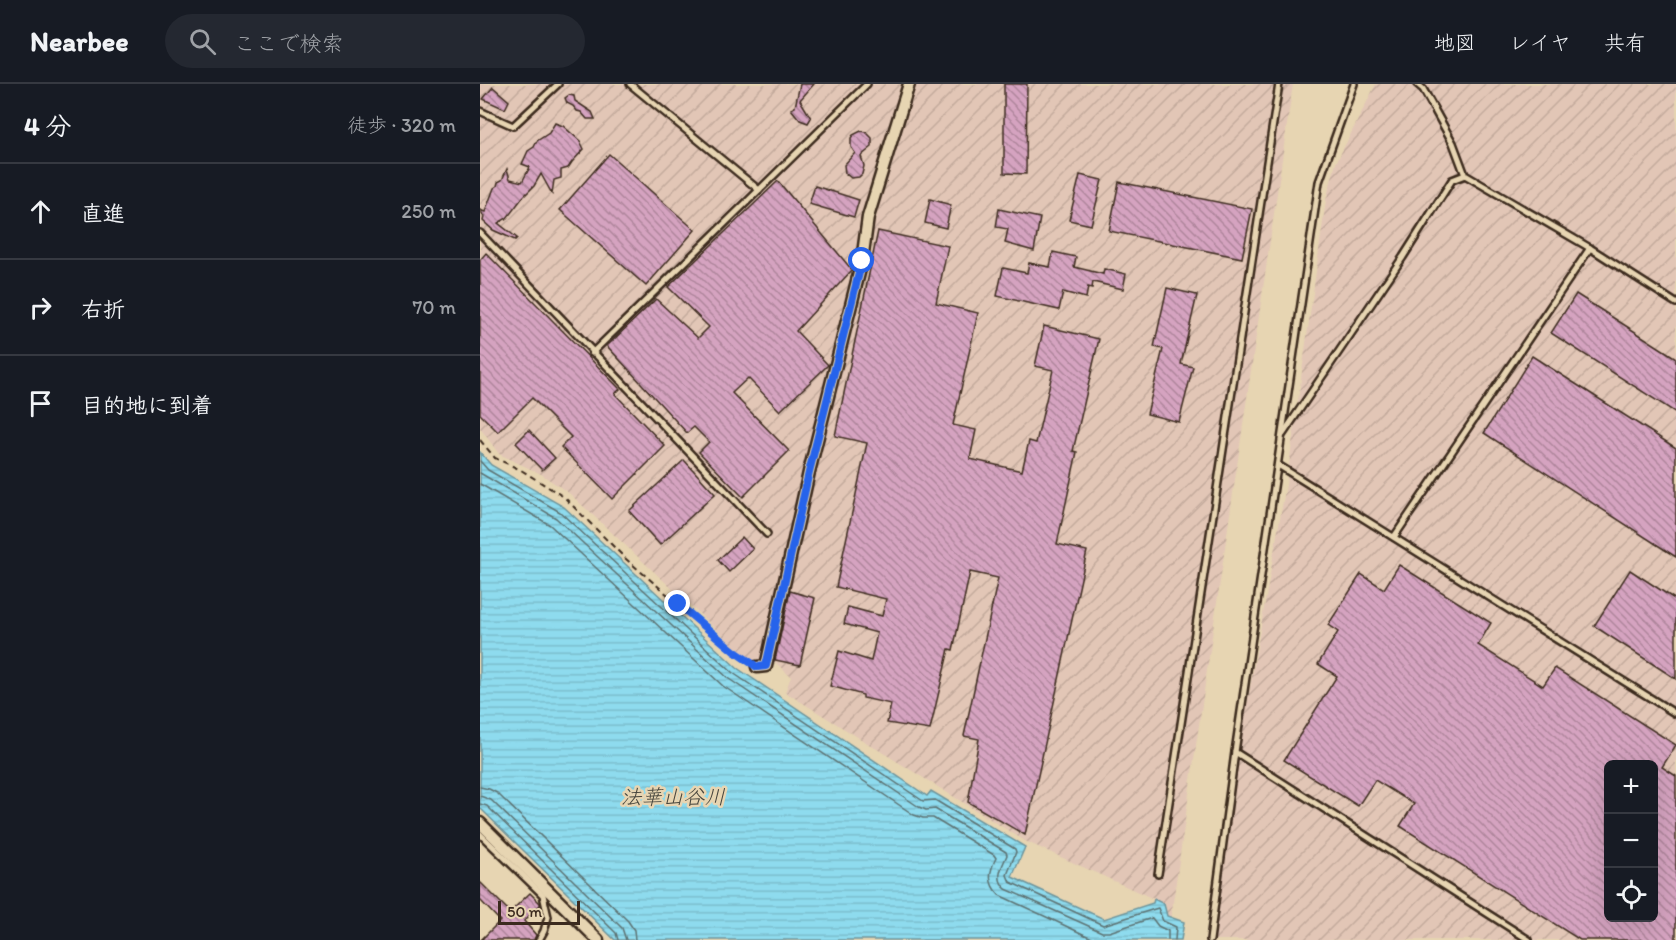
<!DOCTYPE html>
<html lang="ja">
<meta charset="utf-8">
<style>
body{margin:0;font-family:Itim,"Klee One",sans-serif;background:#242831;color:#f1f3f6}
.controls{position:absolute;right:18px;bottom:18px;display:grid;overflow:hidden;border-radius:9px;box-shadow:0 6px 24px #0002}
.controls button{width:54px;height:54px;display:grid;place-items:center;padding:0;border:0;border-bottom:2px solid #363941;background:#171b24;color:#f1f3f6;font:30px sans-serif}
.scale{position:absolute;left:18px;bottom:15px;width:82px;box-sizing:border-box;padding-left:6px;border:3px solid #3b2a1e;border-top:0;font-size:16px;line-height:21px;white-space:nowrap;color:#3b2a1e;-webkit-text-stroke:4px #e7d5b2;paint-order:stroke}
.stop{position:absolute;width:18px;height:18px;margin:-14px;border:4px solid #2563eb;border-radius:50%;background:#fff}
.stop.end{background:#2563eb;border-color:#fff;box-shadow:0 2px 6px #0008}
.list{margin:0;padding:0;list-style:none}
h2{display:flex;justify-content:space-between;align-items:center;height:78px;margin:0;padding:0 24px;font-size:26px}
h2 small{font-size:20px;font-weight:400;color:#9ea1a6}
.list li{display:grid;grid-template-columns:39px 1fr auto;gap:18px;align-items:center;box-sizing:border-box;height:96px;padding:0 24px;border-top:2px solid #363941}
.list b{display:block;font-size:22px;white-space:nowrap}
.list em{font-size:20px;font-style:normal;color:#9ea1a6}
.icon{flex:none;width:33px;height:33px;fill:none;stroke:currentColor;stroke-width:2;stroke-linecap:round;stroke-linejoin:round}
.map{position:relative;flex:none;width:1196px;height:856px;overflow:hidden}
header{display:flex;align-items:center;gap:36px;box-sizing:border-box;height:84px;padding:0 30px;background:#171b24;border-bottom:2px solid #363941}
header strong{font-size:28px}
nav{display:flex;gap:33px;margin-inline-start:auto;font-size:21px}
.search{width:420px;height:54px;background:#242831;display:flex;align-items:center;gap:15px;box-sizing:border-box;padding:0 21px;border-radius:33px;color:#9ea1a6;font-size:22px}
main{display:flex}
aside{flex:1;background:#171b24}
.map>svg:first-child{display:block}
.industrial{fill:url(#industrial-furrows);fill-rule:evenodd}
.water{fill:url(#water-rules);stroke:#6d949b;stroke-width:1.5}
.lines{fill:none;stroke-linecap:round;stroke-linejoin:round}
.shore{stroke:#5c7171;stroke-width:1.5}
.building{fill:url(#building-back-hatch);stroke:#3b2a1e;stroke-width:1.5;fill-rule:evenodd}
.service-casing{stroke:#3b2a1e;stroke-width:10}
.minor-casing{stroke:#3b2a1e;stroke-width:15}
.path{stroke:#3b2a1e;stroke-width:2;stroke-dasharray:6 4.5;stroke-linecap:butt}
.service{stroke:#e7d5b2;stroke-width:5}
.minor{stroke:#e7d5b2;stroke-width:10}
.route{stroke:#2563eb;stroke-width:8}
.labels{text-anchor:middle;stroke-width:5;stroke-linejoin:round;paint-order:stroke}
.water-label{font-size:21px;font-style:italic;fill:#47453d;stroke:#e7d5b2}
</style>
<header>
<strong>Nearbee</strong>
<div class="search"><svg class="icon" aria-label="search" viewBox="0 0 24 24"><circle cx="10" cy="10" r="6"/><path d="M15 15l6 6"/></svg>ここで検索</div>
<nav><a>地図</a><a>レイヤ</a><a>共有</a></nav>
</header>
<main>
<aside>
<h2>4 分<small>徒歩 · 320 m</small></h2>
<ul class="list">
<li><svg class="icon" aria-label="ahead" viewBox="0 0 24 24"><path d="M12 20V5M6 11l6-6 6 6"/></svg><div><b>直進</b></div><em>250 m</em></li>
<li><svg class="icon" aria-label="right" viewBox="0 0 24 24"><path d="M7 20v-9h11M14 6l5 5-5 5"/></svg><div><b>右折</b></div><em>70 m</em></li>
<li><svg class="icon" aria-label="arrive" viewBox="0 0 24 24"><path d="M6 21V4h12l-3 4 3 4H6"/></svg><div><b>目的地に到着</b></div></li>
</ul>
</aside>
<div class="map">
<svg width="1196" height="856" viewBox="0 0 1196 856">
<defs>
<pattern id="industrial-furrows" width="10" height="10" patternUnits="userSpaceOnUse" patternTransform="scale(1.5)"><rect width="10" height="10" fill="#e2c6b6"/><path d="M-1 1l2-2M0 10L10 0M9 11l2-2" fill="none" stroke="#c3aa9c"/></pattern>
<pattern id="water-rules" width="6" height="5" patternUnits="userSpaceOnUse" patternTransform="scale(1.5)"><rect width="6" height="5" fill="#8edbee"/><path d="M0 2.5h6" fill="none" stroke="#7bbccc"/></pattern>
<pattern id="building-back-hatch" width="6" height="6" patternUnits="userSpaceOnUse" patternTransform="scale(1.5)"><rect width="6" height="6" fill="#d5a3c0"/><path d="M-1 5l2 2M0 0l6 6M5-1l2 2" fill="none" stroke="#ae859b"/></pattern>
</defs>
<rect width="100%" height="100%" fill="#e7d5b2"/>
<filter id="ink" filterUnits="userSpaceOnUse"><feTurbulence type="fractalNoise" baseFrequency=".0167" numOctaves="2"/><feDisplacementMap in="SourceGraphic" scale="12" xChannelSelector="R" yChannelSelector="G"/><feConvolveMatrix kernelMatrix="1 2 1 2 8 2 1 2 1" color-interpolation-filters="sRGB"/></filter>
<g filter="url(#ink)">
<g class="industrial">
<path d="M0,0H421L385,130L382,169L283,575L272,576L253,561L90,410L61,390L19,370L0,344Z"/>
<path d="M433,0H813L691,832H687L685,820L545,757L305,608L311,593L294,577L334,390L391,174L394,140Z"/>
<path d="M896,0H1196V856H725L807,395L846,116L856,79ZM1128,680H1174V834H1128Z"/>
</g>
<path class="water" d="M0,368L11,381L84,423L257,584L447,712L451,707L545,763L532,793L624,835L673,819L674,815L684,820L687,832L704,838L701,856H135L0,724Z"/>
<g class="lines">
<g class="shore">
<path d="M0,377L8,386L80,428L253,589L443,717L455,716L535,765L536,768L527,791L530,798L623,841L678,824L683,837L696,843L695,856"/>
<path d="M0,389L76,434L249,595L439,723L446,726L455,725L526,768L527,771C522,783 514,794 526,805L622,848H629L672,834L678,842L688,847V856"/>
<path d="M0,400L70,441L243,602L434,731L443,734H453L514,771L516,774C509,788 507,799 519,811L616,856"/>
<path d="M0,703L9,705L17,709L148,837L154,846L155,856"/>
<path d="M0,712L11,716L142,844L146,856"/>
<path d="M0,720L7,722L136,849L138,856"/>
</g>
</g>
<g class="building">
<path d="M320,0H334L320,16L331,34L328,39L320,36L311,25L315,23Z"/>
<path d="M524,0H547L546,90L524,89Z"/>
<path d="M13,3L29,17L25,25L3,15Z"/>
<path d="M89,11L94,12L95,17L112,28L115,35H107L101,28L97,27L93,22L87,19L85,14Z"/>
<path d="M75,39L83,42L100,57L104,65L92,78L88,84L81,86V94L74,96L72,110L61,90L54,102L43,113L27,134L18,139L37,154L35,156L13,146L3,137L4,133L0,126L5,128L14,104L17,102L18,98L22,96L27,85L30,95L42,98L50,83L42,80L48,67L54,63L57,57L69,49Z"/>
<path d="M381,47L386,48L392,54V63L381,72L384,82L382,90L379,93L371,94L365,89L364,81L375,69L371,63V54L373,51Z"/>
<path d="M129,70L215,146L166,202L80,126Z"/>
<path d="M600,91L622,96L611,141L589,136Z"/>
<path d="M298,97L372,186L316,247L348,281L300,327L268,294L252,309L309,367L263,413L219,368L229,358L214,343L207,349L127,262L176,215L218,254L229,243L188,203Z"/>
<path d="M639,98L772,125L762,174L629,147Z"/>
<path d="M335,102L379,116L374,133L329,120Z"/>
<path d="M450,115L471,121L466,144L445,139Z"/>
<path d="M519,125L560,134L554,167L525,159L528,145L516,143Z"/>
<path d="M398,147L468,162L456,219L498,229L473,341L496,346L490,375L542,387L549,357L556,359L573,286L555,282L564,242L619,255L593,367L597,368L577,460L607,467L545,751L488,718L499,655L484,652L518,494L490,488L473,566L469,565L450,646L407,639L411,620L383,614V611L350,602L359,567L391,577L397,549L364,540L368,523L402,532L406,515L356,503L387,359L355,352Z"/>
<path d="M573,168L596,173L594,183L623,190L624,185L646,190L643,205L613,198L612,204L608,203L606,214L583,208L579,226L517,212L523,184L547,189L549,179L570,183Z"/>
<path d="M6,169L140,305L135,310L185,362L132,415L81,363L91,353L52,314L18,348L0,330V176Z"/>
<path d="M687,204L717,211L701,280L713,283L699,338L667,330L683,265L674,263Z"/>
<path d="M1096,210L1196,274V329L1071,249Z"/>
<path d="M1052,272L1196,364V473L1004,349Z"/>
<path d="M49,346L75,374L62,386L36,359Z"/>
<path d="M204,376L235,410L180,461L149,427Z"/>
<path d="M262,453L273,465L249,488L238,476Z"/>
<path d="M919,481L1011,539L998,561L1063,602L1075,584L1196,661L1182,683L1196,692V856H1100L920,742L934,720L895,696L878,722L804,676L857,592L838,580L858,548L848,541L881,490L904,505ZM1128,681H1173V834H1128Z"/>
<path d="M1150,486L1196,516V595L1114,542Z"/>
<path d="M310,507L335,514L320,581L295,576Z"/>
<path d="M0,798L30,828L50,809L60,819V821L44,837L56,851L54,856H1L20,837L0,816Z"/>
</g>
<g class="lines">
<g class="service-casing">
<g id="service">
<path d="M150,0L279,106L387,0"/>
<path d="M937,0L943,5L973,59L985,91L1110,164L1196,219"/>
<path d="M0,27L33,42L78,0"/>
<path d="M0,149L287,450"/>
<path d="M112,269L279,106"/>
<path d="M803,350L923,173L972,96L985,91"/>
<path d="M798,381L1196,630"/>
<path d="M914,453L1110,164"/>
<path d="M755,668L1049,856"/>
<path d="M0,750L63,811L68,833L64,847L59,856"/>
<path d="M678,790L799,0"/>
<path d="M730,856L755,668L839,98L874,0"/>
</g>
</g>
<g class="minor-casing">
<g id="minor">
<path d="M277,583L286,582L329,388L382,177L388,133L429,0"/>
<path d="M0,739L118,856"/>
</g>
</g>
<path class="path" d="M0,356L15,374L41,386L84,413L146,475L229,546L270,578"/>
<use href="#service" class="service"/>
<use href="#minor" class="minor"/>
</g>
</g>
<g class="lines" filter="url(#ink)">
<path class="route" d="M198,520L254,567L277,583L286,582L329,388L382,177"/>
</g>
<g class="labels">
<g class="water-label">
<text x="193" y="720">法華山谷川</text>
</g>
</g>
</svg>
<div class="controls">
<button>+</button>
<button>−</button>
<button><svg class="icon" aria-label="locate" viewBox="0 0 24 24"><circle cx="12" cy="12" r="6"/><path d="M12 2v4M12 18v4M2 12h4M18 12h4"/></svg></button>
</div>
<div class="scale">50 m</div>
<div class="stop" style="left:382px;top:177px"></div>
<div class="stop end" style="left:198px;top:520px"></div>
</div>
</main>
